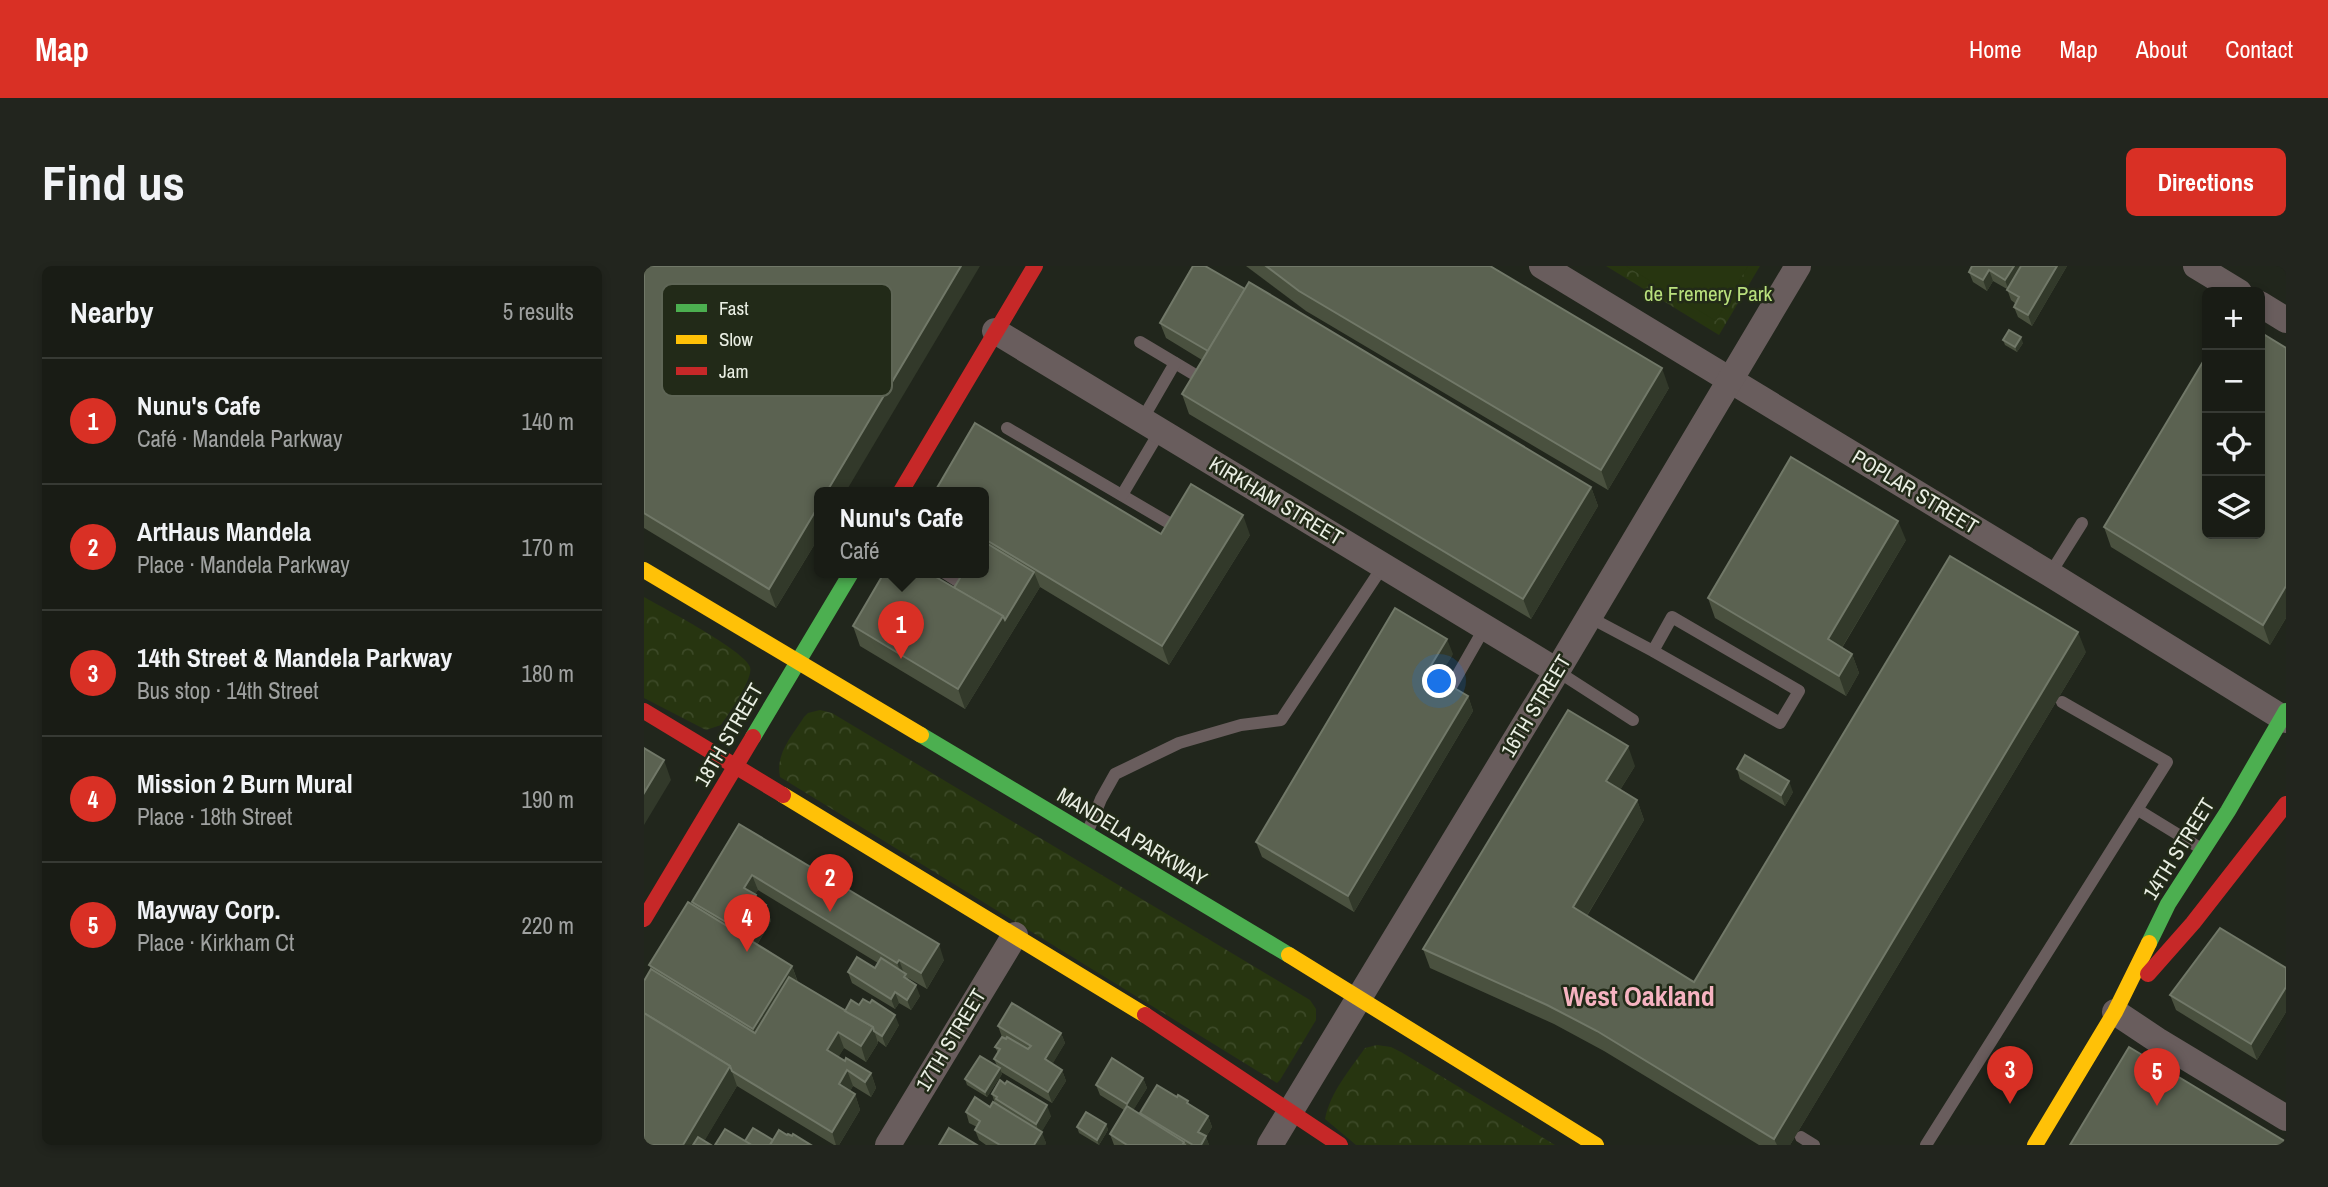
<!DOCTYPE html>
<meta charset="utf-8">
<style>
body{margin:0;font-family:"Archivo Narrow",sans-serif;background:#22251e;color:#f1f3f6}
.controls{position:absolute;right:21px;top:21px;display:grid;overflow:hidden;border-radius:10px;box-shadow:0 4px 10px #0003}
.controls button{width:63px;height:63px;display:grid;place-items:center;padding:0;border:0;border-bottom:2px solid #373a34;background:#191c15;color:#f1f3f6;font:35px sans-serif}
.you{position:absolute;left:796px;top:416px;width:24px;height:24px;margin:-18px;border:5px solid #fff;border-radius:50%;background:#1a73e8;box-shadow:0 0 0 10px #1a73e833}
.badge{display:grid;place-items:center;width:46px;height:46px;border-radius:50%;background:#d93025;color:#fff;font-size:23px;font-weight:700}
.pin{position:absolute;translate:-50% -58px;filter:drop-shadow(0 2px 4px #0008)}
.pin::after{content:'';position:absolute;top:37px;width:24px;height:21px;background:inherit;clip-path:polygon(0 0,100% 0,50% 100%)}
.popup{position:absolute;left:170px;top:221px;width:175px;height:91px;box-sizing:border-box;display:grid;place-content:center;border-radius:10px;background:#191c15;filter:drop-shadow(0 2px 5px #0005);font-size:23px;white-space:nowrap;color:#9fa1a0}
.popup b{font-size:26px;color:#f1f3f6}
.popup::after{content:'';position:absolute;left:50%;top:100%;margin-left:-14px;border:14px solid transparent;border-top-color:#191c15}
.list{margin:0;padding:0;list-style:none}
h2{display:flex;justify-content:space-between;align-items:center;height:91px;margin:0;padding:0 28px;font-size:30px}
h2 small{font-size:23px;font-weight:400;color:#9fa1a0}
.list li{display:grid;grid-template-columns:46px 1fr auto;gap:21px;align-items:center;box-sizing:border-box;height:126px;padding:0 28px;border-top:2px solid #373a34}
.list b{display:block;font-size:26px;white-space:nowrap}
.list p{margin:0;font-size:23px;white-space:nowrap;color:#9fa1a0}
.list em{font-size:23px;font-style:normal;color:#9fa1a0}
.icon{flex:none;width:38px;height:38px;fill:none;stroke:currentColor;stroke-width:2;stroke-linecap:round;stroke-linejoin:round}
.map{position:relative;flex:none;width:1642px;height:879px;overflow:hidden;border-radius:10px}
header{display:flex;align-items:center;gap:42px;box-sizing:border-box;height:98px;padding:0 35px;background:#d93025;color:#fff}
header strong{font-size:33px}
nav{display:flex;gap:38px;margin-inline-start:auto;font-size:24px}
.intro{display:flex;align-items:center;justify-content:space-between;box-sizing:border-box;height:168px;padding:0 42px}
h1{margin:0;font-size:49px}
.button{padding:18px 32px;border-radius:10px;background:#d93025;color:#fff;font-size:24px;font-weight:700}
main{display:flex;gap:42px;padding:0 42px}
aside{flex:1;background:#191c15;border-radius:10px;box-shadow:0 4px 10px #0003}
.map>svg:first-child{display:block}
.forest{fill:url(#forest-crowns)}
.pitch{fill:#273510}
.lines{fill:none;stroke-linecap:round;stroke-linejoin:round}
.lane{stroke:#695d5d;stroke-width:12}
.street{stroke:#695d5d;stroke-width:26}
.fast{stroke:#4caf50;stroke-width:16}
.slow{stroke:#ffc107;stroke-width:16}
.jam{stroke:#c62828;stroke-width:16}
.wall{fill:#4a513f}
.shaded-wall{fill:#32392a}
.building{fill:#5b6251;stroke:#717868;stroke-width:2}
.labels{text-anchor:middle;stroke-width:5;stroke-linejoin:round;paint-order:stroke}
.park-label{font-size:21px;fill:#b9e07d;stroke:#222a18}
.street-label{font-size:21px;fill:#e9eee3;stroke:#222a18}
.district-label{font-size:28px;font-weight:bold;fill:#f6b3c1;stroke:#222a18}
.key{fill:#222a18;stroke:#5e6555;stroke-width:2}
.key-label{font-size:19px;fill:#e9eee3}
</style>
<header>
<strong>Map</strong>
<nav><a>Home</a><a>Map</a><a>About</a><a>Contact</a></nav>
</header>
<div class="intro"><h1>Find us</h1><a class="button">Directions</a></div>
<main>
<aside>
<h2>Nearby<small>5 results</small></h2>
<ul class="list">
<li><span class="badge">1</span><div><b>Nunu's Cafe</b><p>Café · Mandela Parkway</p></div><em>140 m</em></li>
<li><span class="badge">2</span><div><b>ArtHaus Mandela</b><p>Place · Mandela Parkway</p></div><em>170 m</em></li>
<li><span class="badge">3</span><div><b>14th Street &amp; Mandela Parkway</b><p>Bus stop · 14th Street</p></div><em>180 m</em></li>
<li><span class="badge">4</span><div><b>Mission 2 Burn Mural</b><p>Place · 18th Street</p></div><em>190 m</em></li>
<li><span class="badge">5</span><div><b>Mayway Corp.</b><p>Place · Kirkham Ct</p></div><em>220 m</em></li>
</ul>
</aside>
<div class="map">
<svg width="1642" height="879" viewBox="0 0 1642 879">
<defs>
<pattern id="forest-crowns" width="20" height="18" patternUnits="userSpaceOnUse" patternTransform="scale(1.75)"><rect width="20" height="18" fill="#273510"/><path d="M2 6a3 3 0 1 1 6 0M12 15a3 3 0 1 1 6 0" fill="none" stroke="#3c4927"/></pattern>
</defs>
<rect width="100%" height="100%" fill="#21261c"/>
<g class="forest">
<path d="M962,0H1116L1075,69Z"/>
<path d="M0,331C19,342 100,384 106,401C110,412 84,449 77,459L62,464L0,432Z"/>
<path d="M176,444L188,447L666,734L672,743V754L636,814L633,817L136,511C131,488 148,470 160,451L164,447Z"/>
<path d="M733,779L747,781L757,786L911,879H712L681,853C687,825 705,805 721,782Z"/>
</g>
<path class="pitch" d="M982,0H1104L1072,55Z"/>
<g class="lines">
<g class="lane">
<path d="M496,76L558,113"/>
<path d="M498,154L531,97"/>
<path d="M363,162L532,261"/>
<path d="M478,229L516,165"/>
<path d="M301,307L318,318"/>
<path d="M1406,308L1438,257"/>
<path d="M945,351L1009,385L1028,351L1155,425L1136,457L1009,385"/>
<path d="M913,405L989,454"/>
<path d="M804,426L841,361"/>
<path d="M1494,544L1556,582"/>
<path d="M444,565L457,533L471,508L535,477L597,459L637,454L739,300"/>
<path d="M1157,871L1170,879"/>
<path d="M1282,879L1523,496L1418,436"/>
</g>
<g class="street">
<path d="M898,0L1406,308L1642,454"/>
<path d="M1552,0L1595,26"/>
<path d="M1616,38L1642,54"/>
<path d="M351,65L913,405"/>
<path d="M1471,746L1513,774L1642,852"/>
<path d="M244,879L371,669"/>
<path d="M626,879L913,405L1154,0"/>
</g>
<g class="fast">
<path d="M277,469L645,689"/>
<path d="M109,471L207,307"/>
<path d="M1505,677L1524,638L1584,545L1642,445"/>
</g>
<g class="slow">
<path d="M0,304L277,469"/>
<path d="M139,529L501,749"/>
<path d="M645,689L952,879"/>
<path d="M1391,879L1471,746L1505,677"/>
</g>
<g class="jam">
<path d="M256,227L391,0"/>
<path d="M0,445L139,529"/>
<path d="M0,653L109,471"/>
<path d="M1504,708L1549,657L1642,538"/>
<path d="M501,749L696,879"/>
</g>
</g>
<g class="wall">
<path d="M0,0L175,227V271L132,342L0,262Z"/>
<path d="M602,0H846L1025,122L964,224L662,45Z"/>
<path d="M1328,0H1423L1388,60L1374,51L1370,41L1372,38L1367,34L1363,23L1349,15L1343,25L1329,16L1325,6Z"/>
<path d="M516,57L947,221L954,240L887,353L545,148L538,128L558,94L522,72Z"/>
<path d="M1359,74L1379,77L1373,86L1361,79Z"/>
<path d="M1642,82V352L1626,379L1467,281L1460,261Z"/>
<path d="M339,227L517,268L606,269L525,399L396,321L321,443L216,380L209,360L310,322L339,307Z"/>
<path d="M1262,274L1198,382L1208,388L1215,407L1202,430L1071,352L1064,332Z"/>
<path d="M1442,386L1146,879H1115L960,785L910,758L786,702L779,683L991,500L976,524L993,534L1000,554L943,650L1050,716Z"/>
<path d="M809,388L794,412L824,430L829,445L710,646L618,591L612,576Z"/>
<path d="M1093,503L1149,526L1141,540L1096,513Z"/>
<path d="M95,558L300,694L283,723L264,712L276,730L267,744L255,737L251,743L208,717L204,706L231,702L234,697L114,624L111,628L114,635L122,639L127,655L113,679L148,700L154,716L201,745L215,739L255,759L242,781L234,775V777L222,796L200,782L194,791L227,807L232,822L227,831L209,820L206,825L211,828L216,844L195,879H190L93,820L60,875L0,879L7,703L5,699L49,640L48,636Z"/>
<path d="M1642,702V746L1613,794L1532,744L1526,729Z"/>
<path d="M354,760L417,767L421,777L408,798L418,804L422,815L408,837L357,806L358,808L343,831L323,819L321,813L353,800L350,793L354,787L351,781L358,771Z"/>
<path d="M499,812L503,822L489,844L497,849L496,847L545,838L564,850L568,861L562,871L565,879H470L466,868L480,844L456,829L452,819Z"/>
<path d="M348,828L407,850L397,866L402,877L401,879H342L335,874L331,864L333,861L325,857L322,846L346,841L351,838Z"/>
<path d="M462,858L464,864L455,879L435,867L433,861Z"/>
</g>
<g class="shaded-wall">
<path d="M317,0H336L201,227H182Z"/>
<path d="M1370,0H1380L1365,25L1361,14Z"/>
<path d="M1413,0H1423L1388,60L1384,49Z"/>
<path d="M1345,4L1349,15L1343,25L1339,14Z"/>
<path d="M1377,71L1379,77L1373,86L1371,81Z"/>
<path d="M1018,102L1025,122L964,224L957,204Z"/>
<path d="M947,221L954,240L887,353L879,333Z"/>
<path d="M175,239V271L132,342L125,323Z"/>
<path d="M599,249L606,269L525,399L518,380Z"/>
<path d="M1254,255L1262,274L1191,393L1184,373Z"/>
<path d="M390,306L396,321L321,443L314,423L359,350Z"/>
<path d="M1642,320V352L1626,379L1619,359Z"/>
<path d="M1434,366L1442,386L1146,879H1133L1130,873Z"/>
<path d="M803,373L809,388L789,421L783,406Z"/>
<path d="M1208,388L1215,407L1202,430L1195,410Z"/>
<path d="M824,430L829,445L710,646L704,630Z"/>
<path d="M984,480L991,500L969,535L962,515Z"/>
<path d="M20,494L27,514L0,559V527Z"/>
<path d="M1145,515L1149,526L1141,540L1137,529Z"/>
<path d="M993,534L1000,554L936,661L929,641Z"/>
<path d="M108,609L114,624L106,637L100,622Z"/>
<path d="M122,639L127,655L109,685L104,669Z"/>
<path d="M295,678L300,694L283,723L277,707Z"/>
<path d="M255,694L261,710L259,712L253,697Z"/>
<path d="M148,700L155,720L116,783L109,763Z"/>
<path d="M272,719L276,730L267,744L263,734Z"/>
<path d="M1642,721V746L1613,794L1607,778Z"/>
<path d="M251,726L255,737L251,743L247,733Z"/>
<path d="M251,749L255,759L242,781L238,770Z"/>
<path d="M229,761L234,777L222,796L217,780Z"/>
<path d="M194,766L200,782L189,800L183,784Z"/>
<path d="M417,767L421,777L405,804L401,793Z"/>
<path d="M86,800L93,820L58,879H39Z"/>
<path d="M356,802L358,808L343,831L341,826Z"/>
<path d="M203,804L209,820L200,834L195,818Z"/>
<path d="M418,804L422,815L408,837L404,826Z"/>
<path d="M227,807L232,822L227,831L221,816Z"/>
<path d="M499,812L503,822L487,848L483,838Z"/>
<path d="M211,828L216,844L195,879H192L188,866Z"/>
<path d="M403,839L407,850L396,869L392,858Z"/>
<path d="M564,850L568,861L562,871L565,879H557L554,866Z"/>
<path d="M462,858L464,864L455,879L453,874Z"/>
<path d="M398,866L402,877L401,879H390Z"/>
</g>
<g class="building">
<path d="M0,0H317L182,227H175V239L125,323L0,247Z"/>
<path d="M549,0H561L601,23L564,85L516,57Z"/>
<path d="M622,0H846L1018,102L957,204L655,25Z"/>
<path d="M1328,0H1370L1361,14L1345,4L1339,14L1325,6Z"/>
<path d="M1377,0H1413L1384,49L1370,41L1375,31L1363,24Z"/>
<path d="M605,16L947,221L879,333L538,128Z"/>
<path d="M1365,64L1377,71L1371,81L1359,74Z"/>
<path d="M1616,66L1642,82V320L1619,359L1460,261L1563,89V268H1616Z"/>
<path d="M331,157L517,268L547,218L599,249L518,380L339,272V227H290Z"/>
<path d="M1147,191L1254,255L1184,373L1208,388L1195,410L1064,332Z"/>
<path d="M339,275L390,306L361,354L359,350L310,322L319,307H339Z"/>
<path d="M1306,290L1434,366L1130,873L953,765L903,739L779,683L924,444L984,480L962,515L993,534L929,641L1050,716Z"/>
<path d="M240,307H285L359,350L314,423L209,360Z"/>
<path d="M751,342L803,373L783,406L824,430L704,630L612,576Z"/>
<path d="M0,482L20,494L0,527Z"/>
<path d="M1101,489L1145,515L1137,529L1093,503Z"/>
<path d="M95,558L295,678L277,707L255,694L253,697L108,609L100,622L112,629L110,633L122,639L104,669L48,636Z"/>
<path d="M44,636L148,700L109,763L5,699Z"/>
<path d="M1576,662L1642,702V721L1607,778L1526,729Z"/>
<path d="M213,691L231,702L237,692L262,708L260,711L272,719L263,734L251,726L247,733L204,706Z"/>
<path d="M7,703L111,767L145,711L229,761L217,780L194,766L183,784L201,795L202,792L227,807L221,816L203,804L195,818L211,828L188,866L88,805L86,800L0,747V715Z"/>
<path d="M219,733L226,737L228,734L251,749L238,770L230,765L229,761L201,745L207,734L215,739Z"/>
<path d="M368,737L417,767L401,793L418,804L404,826L350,793L356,783L351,781L358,771L362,773L363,771L384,783L387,780L354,760Z"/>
<path d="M0,747L86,800L39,879H0Z"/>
<path d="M1485,781L1642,876V879H1426Z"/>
<path d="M336,790L356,802L341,826L321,813Z"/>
<path d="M468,792L499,812L483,838L452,819Z"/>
<path d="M356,814L361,818L363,815L403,839L392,858L352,833L353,831L348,828Z"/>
<path d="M513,819L533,831L534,829L544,835L543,837L564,850L554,866L562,870L557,879H549L496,847Z"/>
<path d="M331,831L346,841L349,836L398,866L390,879H356L331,864L336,855L322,846Z"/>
<path d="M483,840L540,876L539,878L542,879H483L466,868Z"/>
<path d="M442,846L462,858L453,874L433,861Z"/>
<path d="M109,862L129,874L126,879H106L101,875Z"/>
<path d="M305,862L333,879H295Z"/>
<path d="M81,863L106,878L105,879H71Z"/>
<path d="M135,864L143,869L144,868L148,870L149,868L167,879H126Z"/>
<path d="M54,871L67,879H49Z"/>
</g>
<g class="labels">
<g class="park-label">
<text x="1064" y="35">de Fremery Park</text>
</g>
<g class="street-label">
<text transform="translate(1271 226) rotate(31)" y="7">POPLAR STREET</text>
<text transform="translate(632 235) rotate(31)" y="7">KIRKHAM STREET</text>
<text transform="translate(892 440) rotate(-59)" y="7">16TH STREET</text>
<text transform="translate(85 469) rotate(-60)" y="7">18TH STREET</text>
<text transform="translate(488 571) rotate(31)" y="7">MANDELA PARKWAY</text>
<text transform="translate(1535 583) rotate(-58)" y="7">14TH STREET</text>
<text transform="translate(307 774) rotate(-59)" y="7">17TH STREET</text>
</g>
<g class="district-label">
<text x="995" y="740">West Oakland</text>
</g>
</g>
<rect x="18" y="18" width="230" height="112" rx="10" class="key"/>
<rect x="32" y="38" width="31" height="8" fill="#4caf50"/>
<rect x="32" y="69" width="31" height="9" fill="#ffc107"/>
<rect x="32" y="101" width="31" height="8" fill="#c62828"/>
<g class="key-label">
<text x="75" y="49">Fast</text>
<text x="75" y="80">Slow</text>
<text x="75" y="112">Jam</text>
</g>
</svg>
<div class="controls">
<button>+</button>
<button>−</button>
<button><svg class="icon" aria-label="locate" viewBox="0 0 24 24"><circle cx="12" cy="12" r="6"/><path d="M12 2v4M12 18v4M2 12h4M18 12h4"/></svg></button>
<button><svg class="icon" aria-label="layers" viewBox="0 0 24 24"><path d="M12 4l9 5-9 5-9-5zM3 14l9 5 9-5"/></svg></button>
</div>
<div class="you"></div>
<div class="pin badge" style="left:257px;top:393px">1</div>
<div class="popup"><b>Nunu's Cafe</b>Café</div>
<div class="pin badge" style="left:186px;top:646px">2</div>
<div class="pin badge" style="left:1366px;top:838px">3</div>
<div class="pin badge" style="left:103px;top:686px">4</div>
<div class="pin badge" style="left:1513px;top:840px">5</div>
</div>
</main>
